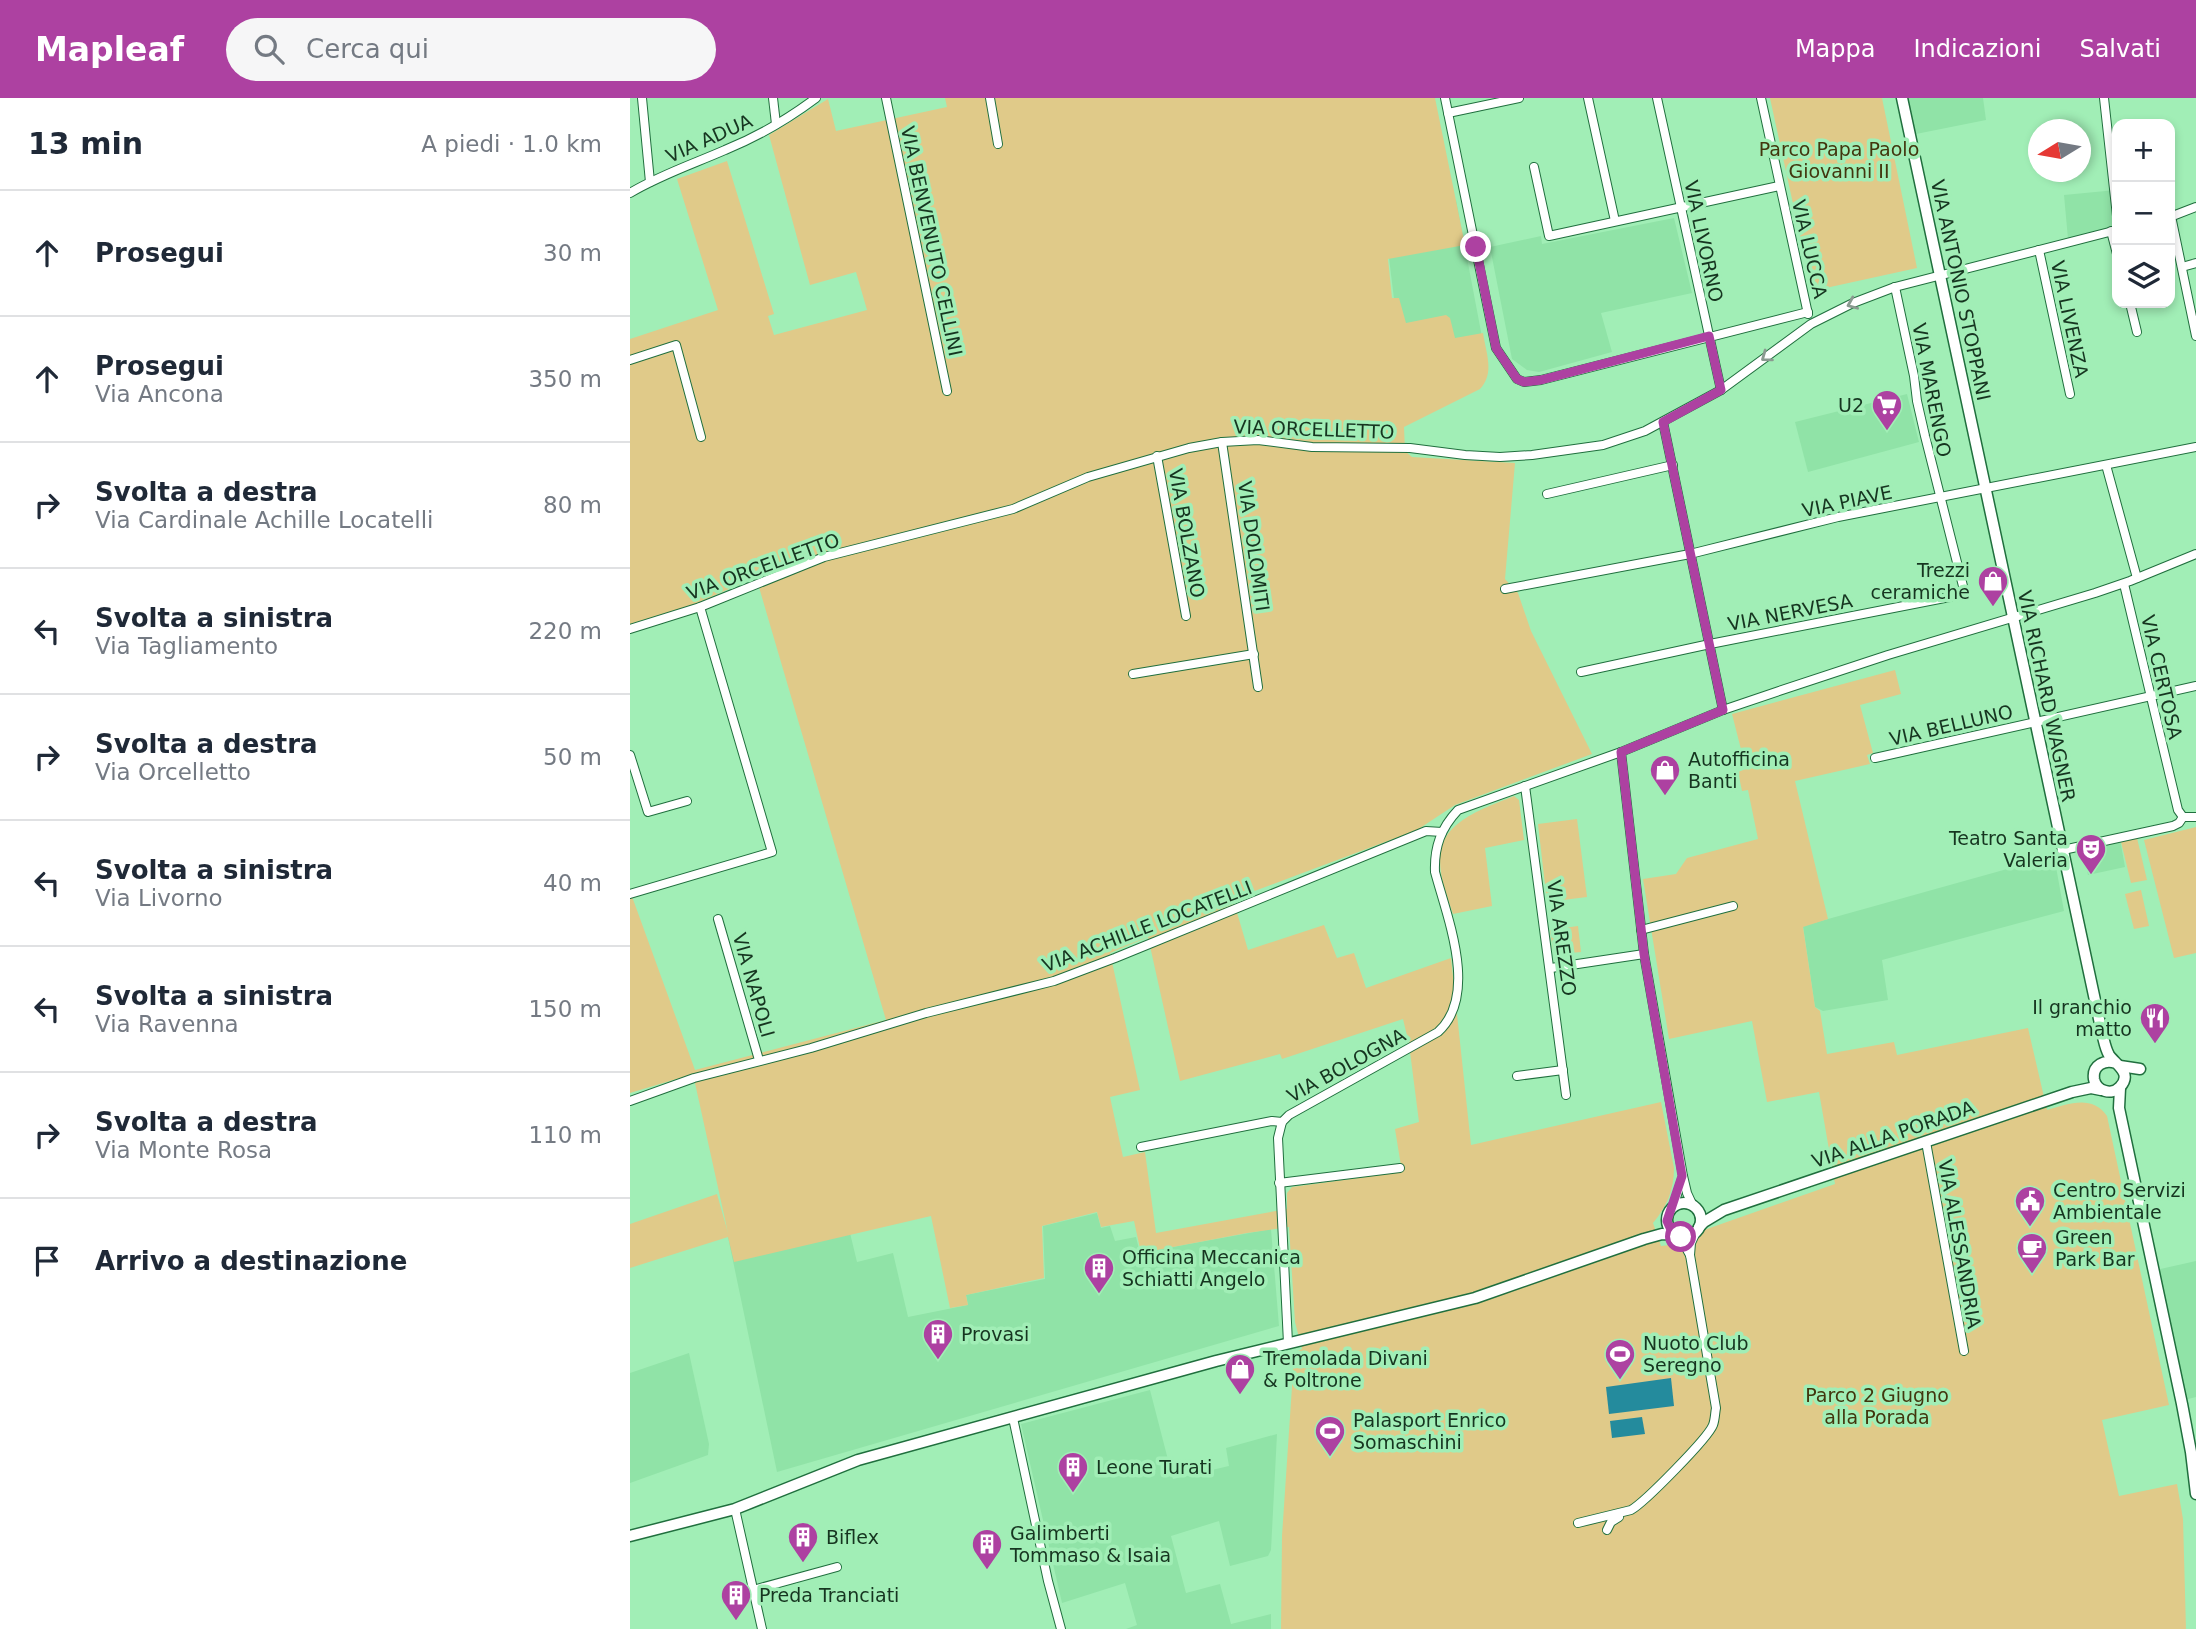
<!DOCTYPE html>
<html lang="it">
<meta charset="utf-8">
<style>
body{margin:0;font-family:"DejaVu Sans",sans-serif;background:#f6f6f7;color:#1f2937}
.controls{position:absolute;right:21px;top:21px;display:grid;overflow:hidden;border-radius:14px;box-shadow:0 4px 10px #0003}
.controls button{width:63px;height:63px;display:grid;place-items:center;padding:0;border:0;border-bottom:2px solid #e0e1e3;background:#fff;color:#1f2937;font:35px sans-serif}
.compass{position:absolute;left:1398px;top:21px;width:63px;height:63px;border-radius:50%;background:#fff;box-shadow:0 4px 10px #0003;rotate:259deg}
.stop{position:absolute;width:21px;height:21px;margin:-16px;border:5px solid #ad41a1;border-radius:50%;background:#fff}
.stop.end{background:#ad41a1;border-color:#fff;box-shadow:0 2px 7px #0008}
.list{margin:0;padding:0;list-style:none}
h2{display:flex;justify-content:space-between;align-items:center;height:91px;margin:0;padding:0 28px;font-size:30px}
h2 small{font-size:23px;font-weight:400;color:#747a83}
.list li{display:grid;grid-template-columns:46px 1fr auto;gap:21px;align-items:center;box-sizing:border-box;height:126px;padding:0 28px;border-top:2px solid #e0e1e3}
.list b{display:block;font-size:26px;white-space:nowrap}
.list p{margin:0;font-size:23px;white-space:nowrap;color:#747a83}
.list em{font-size:23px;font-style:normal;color:#747a83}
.icon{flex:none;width:38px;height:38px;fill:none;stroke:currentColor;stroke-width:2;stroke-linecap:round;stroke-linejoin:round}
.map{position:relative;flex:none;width:1566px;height:1531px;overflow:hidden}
header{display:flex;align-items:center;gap:42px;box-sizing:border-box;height:98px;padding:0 35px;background:#ad41a1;color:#fff}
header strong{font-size:33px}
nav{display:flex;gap:38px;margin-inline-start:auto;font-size:24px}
.search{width:490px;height:63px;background:#f6f6f7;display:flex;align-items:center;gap:18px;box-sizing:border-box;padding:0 24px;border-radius:38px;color:#747a83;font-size:26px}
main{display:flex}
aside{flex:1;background:#fff}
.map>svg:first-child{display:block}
.built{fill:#90e3a7}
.green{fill:#e0ca89;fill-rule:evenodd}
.water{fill:#248b9d}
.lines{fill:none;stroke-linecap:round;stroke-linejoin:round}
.minor-casing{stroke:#206f3e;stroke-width:10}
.tertiary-casing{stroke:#206f3e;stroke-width:13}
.minor{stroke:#fff;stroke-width:8}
.tertiary{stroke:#fff;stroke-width:10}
.oneway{stroke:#8a9a90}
.route{stroke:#ad41a1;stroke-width:9}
.labels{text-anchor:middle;stroke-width:7;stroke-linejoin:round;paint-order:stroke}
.street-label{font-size:19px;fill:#163520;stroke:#a1eeb6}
.park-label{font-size:19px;fill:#42360e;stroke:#a1eeb6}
.poi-label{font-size:19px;fill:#163520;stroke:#a1eeb6;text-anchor:start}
</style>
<header>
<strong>Mapleaf</strong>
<div class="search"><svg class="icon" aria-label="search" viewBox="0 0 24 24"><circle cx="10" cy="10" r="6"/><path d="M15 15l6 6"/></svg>Cerca qui</div>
<nav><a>Mappa</a><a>Indicazioni</a><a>Salvati</a></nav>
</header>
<main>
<aside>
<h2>13 min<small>A piedi · 1.0 km</small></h2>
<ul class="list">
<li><svg class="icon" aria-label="ahead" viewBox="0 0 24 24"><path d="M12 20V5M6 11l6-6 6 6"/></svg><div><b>Prosegui</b></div><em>30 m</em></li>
<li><svg class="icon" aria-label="ahead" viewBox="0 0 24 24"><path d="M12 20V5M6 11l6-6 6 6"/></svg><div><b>Prosegui</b><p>Via Ancona</p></div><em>350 m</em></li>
<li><svg class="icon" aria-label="right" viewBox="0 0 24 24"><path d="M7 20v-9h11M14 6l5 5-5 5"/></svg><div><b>Svolta a destra</b><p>Via Cardinale Achille Locatelli</p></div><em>80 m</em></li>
<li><svg class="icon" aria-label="left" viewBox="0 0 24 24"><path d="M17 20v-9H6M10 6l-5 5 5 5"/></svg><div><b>Svolta a sinistra</b><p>Via Tagliamento</p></div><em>220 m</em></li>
<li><svg class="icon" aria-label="right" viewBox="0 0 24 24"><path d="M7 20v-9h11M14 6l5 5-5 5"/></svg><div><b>Svolta a destra</b><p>Via Orcelletto</p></div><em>50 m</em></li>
<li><svg class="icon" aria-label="left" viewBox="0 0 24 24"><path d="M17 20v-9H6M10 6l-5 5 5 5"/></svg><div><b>Svolta a sinistra</b><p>Via Livorno</p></div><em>40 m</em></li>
<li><svg class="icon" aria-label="left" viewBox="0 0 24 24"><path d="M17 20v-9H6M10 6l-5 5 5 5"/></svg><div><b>Svolta a sinistra</b><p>Via Ravenna</p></div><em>150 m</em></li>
<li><svg class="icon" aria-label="right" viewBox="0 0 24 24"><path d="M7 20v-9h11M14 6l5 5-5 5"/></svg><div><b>Svolta a destra</b><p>Via Monte Rosa</p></div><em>110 m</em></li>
<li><svg class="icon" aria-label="arrive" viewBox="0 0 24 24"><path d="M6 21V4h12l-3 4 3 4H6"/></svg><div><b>Arrivo a destinazione</b></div></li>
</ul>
</aside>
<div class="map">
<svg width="1566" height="1531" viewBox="0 0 1566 1531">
<rect width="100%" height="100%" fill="#a1eeb6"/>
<g class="built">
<path d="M1273,0H1353L1356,22L1281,37Z"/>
<path d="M1486,92L1487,129L1438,141L1434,97Z"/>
<path d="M826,102L852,239L775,246L769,202L764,201L759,160L815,104Z"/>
<path d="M1044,120L1062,195L971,215L982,254L909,274L897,272L882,261L860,149L911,138L912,146Z"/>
<path d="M1277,296L1289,344L1178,374L1165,324Z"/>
<path d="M1490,741L1495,769L1458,777L1452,750Z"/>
<path d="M1424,758L1434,813L1252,862L1258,902L1193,913L1185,909L1173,828Z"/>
<path d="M214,1110L227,1164L263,1155L278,1219L338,1207L336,1197L415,1181L413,1128L467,1115L471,1130L480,1128L485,1143L506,1139L510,1155L641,1131L649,1228L147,1374L98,1139Z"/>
<path d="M1566,1163V1299L1554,1302L1526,1172Z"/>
<path d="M59,1255L79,1346L78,1357L0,1385V1275Z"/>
<path d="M520,1292L543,1381L599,1368L596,1350L647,1336L641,1452L638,1458L600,1468L589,1423L541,1438L556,1495L590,1486L601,1526L641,1516V1531H496L507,1527L495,1485L432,1505L391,1326Z"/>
</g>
<g class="green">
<path d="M315,0H805L835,147L758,161L762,200H769L776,225L816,217L820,220L825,240L853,235C856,255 865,275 850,291L774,329L775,353L782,359L885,365L875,481L888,495L901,533L962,656L825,707L787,732L603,801L618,852L694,827L707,860L724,855L736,890L821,860L841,1047L1031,1004L1044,1070C1044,1092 1037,1108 1023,1125L1031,1148L1040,1147L1077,1131L1205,1086L1189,994L1137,1004L1122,923L1039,941L1013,781L1046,776L1057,760L1128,741L1118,692L1112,693L1108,674L1116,671L1102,616L1265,572L1271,596L1230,607L1243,655L1237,657L1240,666L1165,683L1198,821L1173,829L1185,909L1190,913L1197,956L1264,944L1267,957L1398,930L1417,1012C1438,1006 1462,996 1477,1018L1539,1307L1472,1322L1489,1398L1547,1386L1553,1421L1556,1531H651L652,1438L664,1259L665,1254L672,1251L665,1224L659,1129L617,1135L511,1155L504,1123L471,1129L467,1114L412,1128L414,1180L336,1197L338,1207L320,1210L301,1118L104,1164L98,1139L0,1170V1126L87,1096L98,1135L63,976L0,995V793L65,972L256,922L126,479L65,506L0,526V241L88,212L47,81L97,63L144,216L138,218L144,237L237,212L226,174L180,187L139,37L198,1L206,33L317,9ZM518,839L550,983L650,956L652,961L773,921L779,946L789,1024L765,1031L772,1074L662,1089L657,1095V1111L526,1135L515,1054L493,1059L480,999L510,992L480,855Z"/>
<path d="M1140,0H1252L1287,170L1182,193Z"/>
<path d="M884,698L889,702L894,742L855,750L862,808L823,816C817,798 810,781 810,762C809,723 856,710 884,698Z"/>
<path d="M947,721L957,799L917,804L908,726Z"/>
<path d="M1566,729V855L1544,860L1514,742Z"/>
<path d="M1507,740L1517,782L1501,785L1491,744Z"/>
<path d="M1511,792L1519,828L1504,831L1495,796Z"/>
<path d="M948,828L951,854L929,856L923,852L920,832Z"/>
</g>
<g class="water">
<path d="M1041,1280L1044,1308L979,1316L976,1289Z"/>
<path d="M1012,1319L1015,1336L982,1340L980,1323Z"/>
</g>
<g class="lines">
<g class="minor-casing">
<g id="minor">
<path d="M12,0L20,84"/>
<path d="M143,0L146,26"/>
<path d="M256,0L317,293"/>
<path d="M360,0L368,46"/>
<path d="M815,0L866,250L887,281L894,284L911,282L1178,214"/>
<path d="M958,0L985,123"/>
<path d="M1027,0L1091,292"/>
<path d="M1131,0L1178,216"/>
<path d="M1474,0L1487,118"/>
<path d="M818,15L889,0"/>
<path d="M904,69L919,138L1149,88"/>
<path d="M0,95C30,77 63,66 95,52C127,39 158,21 186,0"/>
<path d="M1541,118L1566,238"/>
<path d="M1540,119L1566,109"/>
<path d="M1481,133L1487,156"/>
<path d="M1409,152L1440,296"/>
<path d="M1552,169L1566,165"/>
<path d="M1500,205L1507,234"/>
<path d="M0,262L46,247L71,339"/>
<path d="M1033,324L1093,612"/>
<path d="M592,344L628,589"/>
<path d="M527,358L556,518"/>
<path d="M1476,367L1507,480"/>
<path d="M917,396L1043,367"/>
<path d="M1494,486L1548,712L1553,719"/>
<path d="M875,491L1060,456L1208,419L1566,349"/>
<path d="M0,531L70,509L194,459L383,411L458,379L559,350L592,344L628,342L682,349L780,350L835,357L870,359L902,357L973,347L1015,333L1091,292L1181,226L1223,205L1265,189L1487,132"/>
<path d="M951,574L1080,546L1335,496L1295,338L1287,303L1284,278L1265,189"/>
<path d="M503,576L624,556"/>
<path d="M991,654L1014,856L1053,1078L1057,1095L1063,1108"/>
<path d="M0,657L18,714L57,703"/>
<path d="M1245,660L1566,588"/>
<path d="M895,688L936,997"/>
<path d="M1553,719H1566"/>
<path d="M1433,752L1543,728L1549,725L1553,719"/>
<path d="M0,796L142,754L70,509"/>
<path d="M88,821L129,962"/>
<path d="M1011,832L1103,808"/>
<path d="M921,870L1014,856"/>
<path d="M887,978L933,972"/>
<path d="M0,1003L64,980L181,950L296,915L424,883L485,860L796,733L812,734"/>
<path d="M1296,1044L1334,1253"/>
<path d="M511,1049L642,1023L652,1024"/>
<path d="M649,1085L770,1070"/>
<path d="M1043,1109L1052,1081"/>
<path d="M1060,1157L1061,1145L1066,1134"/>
<path d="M658,1245L648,1040L652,1024L659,1017L808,934C849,897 817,819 805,774C804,749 811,730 828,712L991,654L1093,612L1149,593L1258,557L1465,495L1500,483L1566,456"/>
<path d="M383,1320L418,1483L431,1531"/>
<path d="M105,1411L132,1531"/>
<path d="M948,1425L1001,1412C1015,1404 1078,1340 1083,1327C1085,1322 1085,1315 1086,1310L1060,1157L1054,1146L1046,1137"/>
<path d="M977,1432L981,1424L989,1419"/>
<path d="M123,1492L207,1469"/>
</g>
</g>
<g class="tertiary-casing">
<g id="tertiary">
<path d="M1272,0L1472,935C1474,942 1475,950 1479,957C1486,967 1503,975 1490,989C1482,998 1466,993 1464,981C1462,967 1475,961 1486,965"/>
<path d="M1490,968L1510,971"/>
<path d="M1490,990L1489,1010L1552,1306L1561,1354L1566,1396"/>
<circle cx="1054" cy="1122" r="17"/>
<path d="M1069,1129L1074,1124L1094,1112L1442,994L1461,990L1471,992"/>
<path d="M0,1438L105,1411L228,1362L586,1263L845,1200L1014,1141L1032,1136L1046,1137"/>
</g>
</g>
<use href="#minor" class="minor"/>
<use href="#tertiary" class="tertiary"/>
</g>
<defs><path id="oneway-chevron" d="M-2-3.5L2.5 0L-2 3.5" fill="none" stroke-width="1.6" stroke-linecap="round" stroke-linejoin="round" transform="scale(1.75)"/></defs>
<g class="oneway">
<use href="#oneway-chevron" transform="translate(1222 206) rotate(157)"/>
<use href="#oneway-chevron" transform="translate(1136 259) rotate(144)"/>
</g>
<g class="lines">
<path class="route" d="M846,149L866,250L887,281L894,284L911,282L1079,238L1091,292L1033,324L1093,612L991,654L1014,856L1052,1078L1037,1123L1042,1134L1051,1139"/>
</g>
<defs>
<g id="supermarket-pin" transform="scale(1.575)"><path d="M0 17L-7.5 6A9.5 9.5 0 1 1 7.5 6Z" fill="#ad41a1" stroke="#a1eeb6"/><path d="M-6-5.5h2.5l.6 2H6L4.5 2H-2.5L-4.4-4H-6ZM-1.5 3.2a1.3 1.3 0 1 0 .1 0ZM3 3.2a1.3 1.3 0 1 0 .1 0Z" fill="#fff"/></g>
<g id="shop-pin" transform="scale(1.575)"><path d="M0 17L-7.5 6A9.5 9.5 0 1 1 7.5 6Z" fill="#ad41a1" stroke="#a1eeb6"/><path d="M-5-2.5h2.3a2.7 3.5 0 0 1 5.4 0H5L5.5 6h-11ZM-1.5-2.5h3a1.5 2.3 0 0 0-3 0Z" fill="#fff"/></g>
<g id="theatre-pin" transform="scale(1.575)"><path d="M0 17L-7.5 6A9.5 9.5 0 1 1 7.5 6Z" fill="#ad41a1" stroke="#a1eeb6"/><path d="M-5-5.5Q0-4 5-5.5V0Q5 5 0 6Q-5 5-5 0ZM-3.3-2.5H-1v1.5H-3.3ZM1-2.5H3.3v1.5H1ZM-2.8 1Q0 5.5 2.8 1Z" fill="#fff"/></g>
<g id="restaurant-pin" transform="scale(1.575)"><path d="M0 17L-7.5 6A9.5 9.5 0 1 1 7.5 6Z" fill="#ad41a1" stroke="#a1eeb6"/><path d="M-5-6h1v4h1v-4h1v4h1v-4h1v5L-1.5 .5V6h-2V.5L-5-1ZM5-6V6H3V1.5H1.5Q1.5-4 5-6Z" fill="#fff"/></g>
<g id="civic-pin" transform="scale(1.575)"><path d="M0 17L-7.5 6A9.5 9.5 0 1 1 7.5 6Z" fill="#ad41a1" stroke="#a1eeb6"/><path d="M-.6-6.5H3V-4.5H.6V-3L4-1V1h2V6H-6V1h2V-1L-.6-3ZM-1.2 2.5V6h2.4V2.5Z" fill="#fff"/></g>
<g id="cafe-pin" transform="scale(1.575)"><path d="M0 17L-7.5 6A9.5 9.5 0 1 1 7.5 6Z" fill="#ad41a1" stroke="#a1eeb6"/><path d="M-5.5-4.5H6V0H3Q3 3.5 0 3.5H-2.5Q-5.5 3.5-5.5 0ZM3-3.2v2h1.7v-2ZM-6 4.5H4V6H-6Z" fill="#fff"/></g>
<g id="building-pin" transform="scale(1.575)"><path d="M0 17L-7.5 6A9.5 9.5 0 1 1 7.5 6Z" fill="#ad41a1" stroke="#a1eeb6"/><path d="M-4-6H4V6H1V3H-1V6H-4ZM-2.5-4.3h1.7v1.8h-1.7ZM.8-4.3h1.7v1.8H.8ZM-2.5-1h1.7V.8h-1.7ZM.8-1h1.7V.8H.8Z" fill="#fff"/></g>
<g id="stadium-pin" transform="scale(1.575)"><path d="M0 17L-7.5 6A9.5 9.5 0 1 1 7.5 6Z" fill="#ad41a1" stroke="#a1eeb6"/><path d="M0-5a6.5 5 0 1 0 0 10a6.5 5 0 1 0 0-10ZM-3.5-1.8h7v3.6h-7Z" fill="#fff"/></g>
</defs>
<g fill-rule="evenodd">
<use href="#supermarket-pin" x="1257" y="307"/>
<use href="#shop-pin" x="1363" y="483"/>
<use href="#shop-pin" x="1035" y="672"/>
<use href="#theatre-pin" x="1461" y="751"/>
<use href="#restaurant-pin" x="1525" y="920"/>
<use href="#civic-pin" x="1400" y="1103"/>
<use href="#cafe-pin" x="1402" y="1150"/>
<use href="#building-pin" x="469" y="1170"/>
<use href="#building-pin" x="308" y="1236"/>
<use href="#stadium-pin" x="990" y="1256"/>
<use href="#shop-pin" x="610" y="1271"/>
<use href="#stadium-pin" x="700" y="1333"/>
<use href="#building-pin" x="443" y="1369"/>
<use href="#building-pin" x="173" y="1439"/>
<use href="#building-pin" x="357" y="1446"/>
<use href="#building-pin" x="106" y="1497"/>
</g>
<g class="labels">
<g class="street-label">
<text transform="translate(79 40) rotate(-24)" y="7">VIA ADUA</text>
<text transform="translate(302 143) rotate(78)" y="7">VIA BENVENUTO CELLINI</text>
<text transform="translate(1074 143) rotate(78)" y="7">VIA LIVORNO</text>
<text transform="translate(1180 151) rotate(77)" y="7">VIA LUCCA</text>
<text transform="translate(1331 192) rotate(78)" y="7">VIA ANTONIO STOPPANI</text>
<text transform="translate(1440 221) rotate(78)" y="7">VIA LIVENZA</text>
<text transform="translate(1302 292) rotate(79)" y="7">VIA MARENGO</text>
<text transform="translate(684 331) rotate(2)" y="7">VIA ORCELLETTO</text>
<text transform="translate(1217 403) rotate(-12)" y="7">VIA PIAVE</text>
<text transform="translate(557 435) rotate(80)" y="7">VIA BOLZANO</text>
<text transform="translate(624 448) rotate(82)" y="7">VIA DOLOMITI</text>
<text transform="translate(133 468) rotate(-20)" y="7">VIA ORCELLETTO</text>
<text transform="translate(1160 514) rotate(-11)" y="7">VIA NERVESA</text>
<text transform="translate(1532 579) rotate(77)" y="7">VIA CERTOSA</text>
<text transform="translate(1417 598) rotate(78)" y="7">VIA RICHARD WAGNER</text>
<text transform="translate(1321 627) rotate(-13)" y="7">VIA BELLUNO</text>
<text transform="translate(517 828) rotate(-21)" y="7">VIA ACHILLE LOCATELLI</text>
<text transform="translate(932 840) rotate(82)" y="7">VIA AREZZO</text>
<text transform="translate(124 887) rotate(74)" y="7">VIA NAPOLI</text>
<text transform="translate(716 967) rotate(-29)" y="7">VIA BOLOGNA</text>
<text transform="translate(1263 1036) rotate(-19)" y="7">VIA ALLA PORADA</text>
<text transform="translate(1330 1146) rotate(80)" y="7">VIA ALESSANDRIA</text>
</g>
<g class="park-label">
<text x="1209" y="58">Parco Papa Paolo<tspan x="1209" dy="22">Giovanni II</tspan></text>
<text x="1247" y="1304">Parco 2 Giugno<tspan x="1247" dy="22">alla Porada</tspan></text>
</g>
<g class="poi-label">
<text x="1234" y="314" text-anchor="end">U2</text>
<text x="1340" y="479" text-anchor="end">Trezzi<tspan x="1340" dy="22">ceramiche</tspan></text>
<text x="1058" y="668">Autofficina<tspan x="1058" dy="22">Banti</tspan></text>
<text x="1438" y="747" text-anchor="end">Teatro Santa<tspan x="1438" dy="22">Valeria</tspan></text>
<text x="1502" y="916" text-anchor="end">Il granchio<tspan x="1502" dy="22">matto</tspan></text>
<text x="1423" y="1099">Centro Servizi<tspan x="1423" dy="22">Ambientale</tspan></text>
<text x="1425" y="1146">Green<tspan x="1425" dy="22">Park Bar</tspan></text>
<text x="492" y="1166">Officina Meccanica<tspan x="492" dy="22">Schiatti Angelo</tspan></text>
<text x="331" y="1243">Provasi</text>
<text x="1013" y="1252">Nuoto Club<tspan x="1013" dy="22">Seregno</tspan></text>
<text x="633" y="1267">Tremolada Divani<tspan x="633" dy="22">&amp; Poltrone</tspan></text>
<text x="723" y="1329">Palasport Enrico<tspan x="723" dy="22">Somaschini</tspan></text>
<text x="466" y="1376">Leone Turati</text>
<text x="380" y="1442">Galimberti<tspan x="380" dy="22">Tommaso &amp; Isaia</tspan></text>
<text x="196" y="1446">Biflex</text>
<text x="129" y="1504">Preda Tranciati</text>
</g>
</g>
</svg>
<div class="controls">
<button>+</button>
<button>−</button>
<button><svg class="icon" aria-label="layers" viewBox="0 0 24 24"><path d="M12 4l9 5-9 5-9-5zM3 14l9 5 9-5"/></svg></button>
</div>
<svg class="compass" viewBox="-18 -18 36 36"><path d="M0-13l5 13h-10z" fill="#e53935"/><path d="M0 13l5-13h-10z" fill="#747a83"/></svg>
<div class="stop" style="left:1051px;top:1139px"></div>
<div class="stop end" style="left:846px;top:149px"></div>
</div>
</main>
